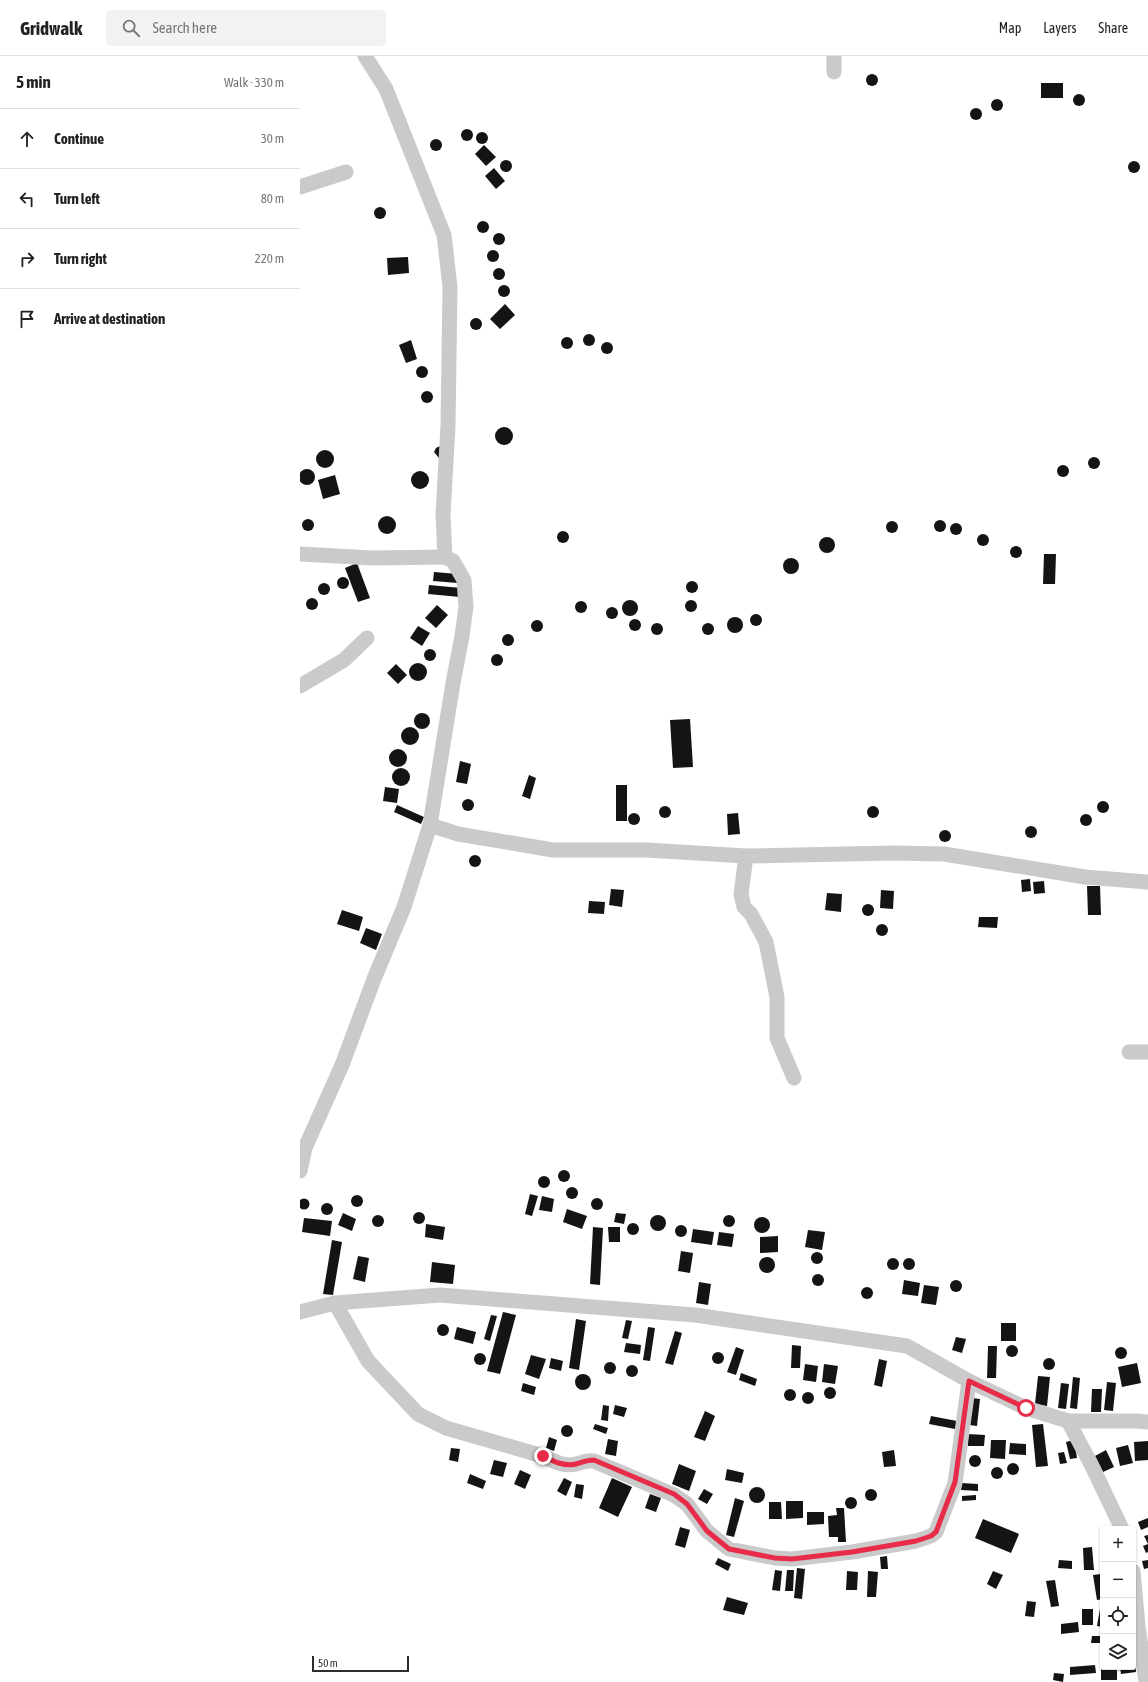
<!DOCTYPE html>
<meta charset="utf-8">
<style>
body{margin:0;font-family:"Asap Condensed",sans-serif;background:#f2f2f2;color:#222}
.controls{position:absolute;right:12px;bottom:12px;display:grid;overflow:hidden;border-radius:4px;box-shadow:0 1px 3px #0004}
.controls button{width:36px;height:36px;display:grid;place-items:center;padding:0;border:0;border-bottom:1px solid #e0e0e0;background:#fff;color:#222;font:20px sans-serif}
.scale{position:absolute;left:12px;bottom:10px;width:97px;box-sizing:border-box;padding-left:4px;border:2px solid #2d2d2d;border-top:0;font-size:11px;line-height:14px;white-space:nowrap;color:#2d2d2d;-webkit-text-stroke:3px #fff;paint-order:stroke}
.stop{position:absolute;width:12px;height:12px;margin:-9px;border:3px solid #e72b49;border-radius:50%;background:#fff}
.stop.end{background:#e72b49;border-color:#fff;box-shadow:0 1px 4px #0008}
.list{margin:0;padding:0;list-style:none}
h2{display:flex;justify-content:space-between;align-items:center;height:52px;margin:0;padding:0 16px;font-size:17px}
h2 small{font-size:13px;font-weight:400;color:#767676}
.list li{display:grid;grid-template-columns:26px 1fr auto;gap:12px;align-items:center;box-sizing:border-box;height:60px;padding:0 16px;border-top:1px solid #e0e0e0}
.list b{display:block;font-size:15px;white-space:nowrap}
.list em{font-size:13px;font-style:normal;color:#767676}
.icon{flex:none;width:22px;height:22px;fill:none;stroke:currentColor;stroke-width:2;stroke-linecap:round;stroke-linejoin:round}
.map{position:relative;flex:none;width:848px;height:1626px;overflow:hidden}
header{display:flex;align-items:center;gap:24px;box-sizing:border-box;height:56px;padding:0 20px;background:#fff;border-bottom:1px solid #e0e0e0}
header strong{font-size:19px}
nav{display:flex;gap:22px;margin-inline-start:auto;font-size:14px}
.search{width:280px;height:36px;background:#f2f2f2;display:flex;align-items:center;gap:10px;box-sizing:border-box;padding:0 14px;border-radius:4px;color:#767676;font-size:15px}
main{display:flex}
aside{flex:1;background:#fff}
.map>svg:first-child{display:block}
.building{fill:#141414}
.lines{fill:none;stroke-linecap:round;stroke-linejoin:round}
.minor{stroke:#cacaca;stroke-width:15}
.route{stroke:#e72b49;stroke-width:5}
</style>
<header>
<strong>Gridwalk</strong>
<div class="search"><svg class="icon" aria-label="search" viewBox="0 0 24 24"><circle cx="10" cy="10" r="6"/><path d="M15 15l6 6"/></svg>Search here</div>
<nav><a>Map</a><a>Layers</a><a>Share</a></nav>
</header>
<main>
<aside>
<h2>5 min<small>Walk · 330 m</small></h2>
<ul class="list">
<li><svg class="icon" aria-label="ahead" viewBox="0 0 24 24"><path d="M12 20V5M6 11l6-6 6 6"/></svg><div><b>Continue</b></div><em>30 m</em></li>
<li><svg class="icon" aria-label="left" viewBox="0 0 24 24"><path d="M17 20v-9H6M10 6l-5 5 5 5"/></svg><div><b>Turn left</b></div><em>80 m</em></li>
<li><svg class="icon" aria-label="right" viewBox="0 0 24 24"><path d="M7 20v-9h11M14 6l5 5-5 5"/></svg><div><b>Turn right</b></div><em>220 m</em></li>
<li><svg class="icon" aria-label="arrive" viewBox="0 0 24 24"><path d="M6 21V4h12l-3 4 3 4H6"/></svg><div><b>Arrive at destination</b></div></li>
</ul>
</aside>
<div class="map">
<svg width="848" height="1626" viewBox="0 0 848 1626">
<rect width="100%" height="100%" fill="#fff"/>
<g class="building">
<circle cx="572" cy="24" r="6"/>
<rect x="741" y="27" width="22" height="15"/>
<circle cx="779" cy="44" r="6"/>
<circle cx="697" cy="49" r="6"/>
<circle cx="676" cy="58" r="6"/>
<circle cx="167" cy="79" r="6"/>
<circle cx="182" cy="82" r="6"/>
<circle cx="136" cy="89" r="6"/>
<path d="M184,89L196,101L186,110L175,98Z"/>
<circle cx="206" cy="110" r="6"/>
<circle cx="834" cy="111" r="6"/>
<path d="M194,112L205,125L196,133L185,120Z"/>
<circle cx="80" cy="157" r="6"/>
<circle cx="183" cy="171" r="6"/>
<circle cx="199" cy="183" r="6"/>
<circle cx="193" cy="200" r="6"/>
<path d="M108,201L109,217L88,219L87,202Z"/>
<circle cx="199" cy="218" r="6"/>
<circle cx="204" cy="235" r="6"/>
<path d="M205,248L215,259L200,273L190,263Z"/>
<circle cx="176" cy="268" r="6"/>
<circle cx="289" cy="284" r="6"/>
<circle cx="267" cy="287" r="6"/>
<path d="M111,284L117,303L106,307L99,289Z"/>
<circle cx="307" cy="292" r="6"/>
<circle cx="122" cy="316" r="6"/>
<circle cx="127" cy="341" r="6"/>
<circle cx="204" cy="380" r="9"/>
<path d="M140,390L139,402L134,396L136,392Z"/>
<circle cx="25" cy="403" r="9"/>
<circle cx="794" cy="407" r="6"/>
<circle cx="763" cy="415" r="6"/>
<circle cx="7" cy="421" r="8"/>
<circle cx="120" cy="424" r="9"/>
<path d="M35,419L40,438L23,443L18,424Z"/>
<circle cx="87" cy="469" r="9"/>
<circle cx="8" cy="469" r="6"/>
<circle cx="640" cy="470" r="6"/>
<circle cx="592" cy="471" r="6"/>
<circle cx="656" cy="473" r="6"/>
<circle cx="263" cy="481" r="6"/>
<circle cx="683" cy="484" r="6"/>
<circle cx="527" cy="489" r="8"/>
<circle cx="716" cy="496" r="6"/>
<path d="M744,498H756L755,528H743Z"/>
<circle cx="491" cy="510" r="8"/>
<path d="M57,507L70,542L58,546L45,512Z"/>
<path d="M134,516L158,518V527L133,525Z"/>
<circle cx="43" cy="527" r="6"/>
<circle cx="392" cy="531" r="6"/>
<circle cx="24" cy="533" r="6"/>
<path d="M129,529L161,532L160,541L128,538Z"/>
<circle cx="12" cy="548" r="6"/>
<circle cx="391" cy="550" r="6"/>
<circle cx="330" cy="552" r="8"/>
<circle cx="281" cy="551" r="6"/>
<path d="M137,549L148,559L136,572L125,562Z"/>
<circle cx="312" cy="557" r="6"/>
<circle cx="456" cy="564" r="6"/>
<circle cx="435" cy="569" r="8"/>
<circle cx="335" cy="569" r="6"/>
<circle cx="237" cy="570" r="6"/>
<circle cx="408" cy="573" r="6"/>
<circle cx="357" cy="573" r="6"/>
<path d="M118,570L130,577L122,590L110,582Z"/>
<circle cx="208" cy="584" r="6"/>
<circle cx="130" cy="599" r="6"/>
<circle cx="197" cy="604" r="6"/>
<circle cx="118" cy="616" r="9"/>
<path d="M96,608L107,619L98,628L87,617Z"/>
<circle cx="122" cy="665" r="8"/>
<path d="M390,663L393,711L373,712L370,664Z"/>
<circle cx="110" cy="680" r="9"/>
<circle cx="98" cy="702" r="9"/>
<path d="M160,705L171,708L167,728L156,726Z"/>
<circle cx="101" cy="721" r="9"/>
<path d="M229,719L236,722L230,743L222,740Z"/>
<rect x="316" y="729" width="11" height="36"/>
<path d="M85,731L99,733L97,747L83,745Z"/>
<circle cx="168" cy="749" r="6"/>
<circle cx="803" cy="751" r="6"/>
<path d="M97,749L124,761L121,768L94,756Z"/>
<circle cx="365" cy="756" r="6"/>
<circle cx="573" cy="756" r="6"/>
<path d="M438,757L440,778L428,779L427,758Z"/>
<circle cx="334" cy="763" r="6"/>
<circle cx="786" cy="764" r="6"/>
<circle cx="731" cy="776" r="6"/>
<circle cx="645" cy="780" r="6"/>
<circle cx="175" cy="805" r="6"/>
<path d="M730,823L731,835L722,836L721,824Z"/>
<path d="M744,825L745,837L734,838L733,826Z"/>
<path d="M787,830H800L801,859H788Z"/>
<path d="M311,833L324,834L322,851L309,849Z"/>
<path d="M581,834L594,835L593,853L580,852Z"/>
<path d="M527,837L542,838L541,856L525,854Z"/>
<path d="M289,845L305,846L304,858L288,857Z"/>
<circle cx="568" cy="854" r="6"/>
<path d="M42,854L63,861L59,875L37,868Z"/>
<path d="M679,861H698L697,872L678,871Z"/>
<circle cx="582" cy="874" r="6"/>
<path d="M66,872L82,878L76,894L60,887Z"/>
<circle cx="264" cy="1120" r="6"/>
<circle cx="244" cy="1126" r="6"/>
<circle cx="272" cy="1137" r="6"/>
<path d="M230,1138L238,1140L232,1160L225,1158Z"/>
<circle cx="57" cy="1145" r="6"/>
<path d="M242,1140L254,1143L252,1156L239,1154Z"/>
<circle cx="297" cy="1148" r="6"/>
<circle cx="4" cy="1148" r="5.5"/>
<circle cx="27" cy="1153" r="6"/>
<path d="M267,1153L287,1160L282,1173L263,1166Z"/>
<circle cx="119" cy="1162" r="6"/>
<path d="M43,1157L56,1163L52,1175L38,1169Z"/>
<path d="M316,1157L326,1158L324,1168L314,1166Z"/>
<circle cx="78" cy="1165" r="6"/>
<circle cx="429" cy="1165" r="6"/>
<circle cx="358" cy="1167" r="8"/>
<circle cx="462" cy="1169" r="8"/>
<path d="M4,1162L32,1165L30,1180L2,1176Z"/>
<circle cx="333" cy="1173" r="6"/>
<path d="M126,1168L145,1171L143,1184L125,1181Z"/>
<circle cx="381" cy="1175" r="6"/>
<path d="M293,1171L303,1172L300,1229L290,1228Z"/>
<path d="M308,1171H320V1186H309Z"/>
<path d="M393,1173L414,1176L412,1189L391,1186Z"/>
<path d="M508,1174L525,1176L522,1194L505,1191Z"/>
<path d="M419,1176L434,1178L432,1191L417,1189Z"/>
<path d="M478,1180V1196L460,1197V1181Z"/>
<path d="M32,1184L42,1186L33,1239L23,1238Z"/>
<path d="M381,1195L393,1197L390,1217L378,1215Z"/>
<circle cx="517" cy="1202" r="6"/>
<path d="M58,1200L69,1202L65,1226L53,1223Z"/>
<circle cx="467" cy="1209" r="8"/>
<circle cx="593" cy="1208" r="6"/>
<circle cx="609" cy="1208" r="6"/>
<path d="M132,1206L155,1209L153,1228L130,1226Z"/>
<circle cx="518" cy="1224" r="6"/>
<path d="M604,1224L620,1227L618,1240L602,1238Z"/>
<circle cx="656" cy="1230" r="6"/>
<path d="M399,1226L411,1228L408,1249L396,1247Z"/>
<path d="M624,1229L639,1231L636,1249L621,1247Z"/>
<circle cx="567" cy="1237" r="6"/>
<path d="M203,1256L216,1259L200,1318L187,1315Z"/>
<path d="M191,1259L197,1260L190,1285L184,1283Z"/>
<path d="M276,1263L286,1265L279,1314L269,1312Z"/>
<path d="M326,1264L332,1265L328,1283L322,1282Z"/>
<rect x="701" y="1267" width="15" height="18"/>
<circle cx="143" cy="1274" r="6"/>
<path d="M157,1271L176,1276L173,1288L154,1283Z"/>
<path d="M348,1271L355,1272L350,1305L343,1304Z"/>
<path d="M375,1275L382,1277L373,1309L365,1307Z"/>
<path d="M656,1281L666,1283L662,1297L652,1294Z"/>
<path d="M326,1287L341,1289L340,1298L324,1296Z"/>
<path d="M492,1289L501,1290L500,1312H491Z"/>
<circle cx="712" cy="1295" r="6"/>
<path d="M688,1290H697L696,1322H687Z"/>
<path d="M436,1291L444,1294L436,1319L427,1316Z"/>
<circle cx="821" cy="1297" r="6"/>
<circle cx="418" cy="1302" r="6"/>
<circle cx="180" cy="1303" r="6"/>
<path d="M231,1299L246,1303L239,1323L225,1318Z"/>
<path d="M251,1302L263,1305L261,1315L249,1312Z"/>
<circle cx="749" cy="1308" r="6"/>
<path d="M579,1303L587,1305L582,1331L574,1329Z"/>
<circle cx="310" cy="1312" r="6"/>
<path d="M837,1307L841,1327L822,1331L818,1311Z"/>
<path d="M505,1308L518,1310L516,1326L503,1324Z"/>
<path d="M524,1308L538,1310L535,1328L522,1326Z"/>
<circle cx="332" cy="1315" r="6"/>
<path d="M441,1317L457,1323L455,1330L439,1324Z"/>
<circle cx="283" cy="1326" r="8"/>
<path d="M738,1320L750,1321L747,1350L735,1348Z"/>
<path d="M773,1321L780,1322L777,1353L770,1352Z"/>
<path d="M807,1326L816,1327L813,1355L804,1354Z"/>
<path d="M223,1327L236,1331L234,1339L221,1335Z"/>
<path d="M761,1327L769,1328L766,1353L758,1352Z"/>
<circle cx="530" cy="1337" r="6"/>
<path d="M792,1333H802L801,1356H791Z"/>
<circle cx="490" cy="1339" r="6"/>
<circle cx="508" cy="1342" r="6"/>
<path d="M672,1342L680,1343L677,1370L669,1369Z"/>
<path d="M303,1349L309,1350L308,1365L301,1364Z"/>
<path d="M315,1349L327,1352L324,1361L313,1358Z"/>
<path d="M405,1355L415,1360L405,1385L394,1381Z"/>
<path d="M631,1360L657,1365L655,1373L629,1368Z"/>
<path d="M295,1368L308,1372L306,1378L293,1373Z"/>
<path d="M743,1368L748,1410L736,1411L732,1369Z"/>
<circle cx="267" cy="1375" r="6"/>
<path d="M668,1378L685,1379L684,1390H668Z"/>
<path d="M249,1381L257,1384L254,1395L246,1392Z"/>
<path d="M308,1383L318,1385L316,1400L305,1398Z"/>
<path d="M691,1384H706L705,1403L690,1402Z"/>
<path d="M774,1384L777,1402L770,1403L766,1386Z"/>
<path d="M848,1385V1404L835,1405L834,1386Z"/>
<path d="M710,1387L726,1388V1399L709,1398Z"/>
<path d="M828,1389L833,1407L820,1410L816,1392Z"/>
<path d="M151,1392L160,1393L158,1406L149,1404Z"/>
<path d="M594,1394L596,1410L584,1411L582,1396Z"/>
<path d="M806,1394L814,1411L803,1416L795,1400Z"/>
<path d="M764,1396L767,1407L760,1408L758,1397Z"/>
<circle cx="675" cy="1405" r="6"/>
<path d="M194,1404L207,1407L203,1421L190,1418Z"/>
<circle cx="713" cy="1413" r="6"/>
<path d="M379,1408L396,1415L389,1435L372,1428Z"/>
<circle cx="697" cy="1417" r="6"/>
<path d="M427,1413L444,1417L442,1427L425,1424Z"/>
<path d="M220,1414L231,1419L225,1433L214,1428Z"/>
<path d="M170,1418L186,1425L183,1433L167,1427Z"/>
<path d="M264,1422L272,1426L266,1440L257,1435Z"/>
<path d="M312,1422L332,1431L318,1461L299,1452Z"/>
<path d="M662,1427L678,1428V1435L661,1434Z"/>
<path d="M276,1428L284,1429L282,1443L274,1441Z"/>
<circle cx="457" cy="1439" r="8"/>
<path d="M404,1433L413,1438L407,1448L398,1443Z"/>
<circle cx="571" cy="1439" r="6"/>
<path d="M350,1438L361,1442L356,1456L345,1452Z"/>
<path d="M676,1439V1444L662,1445V1440Z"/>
<circle cx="551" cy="1447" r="6"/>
<path d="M435,1442L444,1445L434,1481L426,1479Z"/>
<path d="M486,1445H503V1462L486,1463Z"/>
<path d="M469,1446H481L482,1463H469Z"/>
<path d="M536,1452H544L546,1486H538V1481H529L528,1460L537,1459Z"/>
<path d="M507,1456H524V1468L507,1469Z"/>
<path d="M848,1462V1471L841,1474L838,1466Z"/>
<path d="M683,1463L719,1478L711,1497L675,1482Z"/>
<path d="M380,1471L390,1474L385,1492L375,1489Z"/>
<path d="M848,1479V1496L846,1497L843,1490L848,1488L844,1480Z"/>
<path d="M792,1491L794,1514H784L783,1492Z"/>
<path d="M587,1500L588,1513H581L580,1501Z"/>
<path d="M418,1502L431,1508L428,1515L415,1508Z"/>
<path d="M759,1504L772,1505V1513L758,1512Z"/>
<path d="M848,1504V1512L844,1513L842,1505Z"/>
<path d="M497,1512L505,1513L502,1543L494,1542Z"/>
<path d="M475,1514L482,1515L480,1535L472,1534Z"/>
<path d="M487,1514H494L493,1535H485Z"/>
<path d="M547,1515L558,1516L557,1534H546Z"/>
<path d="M568,1515L578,1516L576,1541H567Z"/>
<path d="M693,1515L703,1519L696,1533L687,1528Z"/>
<path d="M801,1518L803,1543L797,1544L793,1519Z"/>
<path d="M755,1524L759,1550L751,1551L746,1525Z"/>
<path d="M427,1541L448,1547L444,1559L423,1554Z"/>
<path d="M727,1545L736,1546L734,1561L725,1560Z"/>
<rect x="782" y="1553" width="11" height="16"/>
<path d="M800,1553L803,1554V1571L797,1570Z"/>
<path d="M778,1566L779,1576L761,1578V1568Z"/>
<path d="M792,1580H802V1587H791Z"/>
<path d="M833,1607H835L836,1616L821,1618L820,1611H833Z"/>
<path d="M795,1609L796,1617L770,1619V1611Z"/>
<path d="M801,1610L817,1611V1624H801Z"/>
<path d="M754,1617L764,1618L763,1626L753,1624Z"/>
</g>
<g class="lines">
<g class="minor">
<path d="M534,16V0"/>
<path d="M0,131L46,116"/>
<path d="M0,498L73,502L145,501"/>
<path d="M0,630L44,604L67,582"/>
<path d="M130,769L158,778L253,794H346L446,800L593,797L644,798L785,821L848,826"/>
<path d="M446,800L441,838L444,851L451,858L466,886L477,941V982L494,1022"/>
<path d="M829,996H848"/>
<path d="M0,1115L5,1092L42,1009L74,923L104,851L130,769L153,627L162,580L166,551L164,524L153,505L145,501L143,459L148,370L150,231L144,179L86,33L65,0"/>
<path d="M35,1247L68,1305L118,1358L146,1372L243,1400C253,1405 264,1411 276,1408C283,1406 287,1404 294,1405L374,1439L387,1448L407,1475L429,1493L475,1502L492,1503L552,1496L616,1485L631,1480L636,1476L655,1427L669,1325"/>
<path d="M0,1256L35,1247L140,1239L395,1259L607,1290L669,1325L726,1352L768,1365H836L848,1366"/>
<path d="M768,1365L791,1408L822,1473"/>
<path d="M833,1515L838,1570L846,1626"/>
</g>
</g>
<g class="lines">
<path class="route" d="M243,1400C253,1405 264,1411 276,1408C283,1406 287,1404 294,1404L374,1438L387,1448L407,1475L429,1493L475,1502L492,1503L552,1496L616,1485L631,1480L636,1476L655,1426L669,1325L726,1352"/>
</g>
</svg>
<div class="controls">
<button>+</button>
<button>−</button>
<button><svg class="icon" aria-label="locate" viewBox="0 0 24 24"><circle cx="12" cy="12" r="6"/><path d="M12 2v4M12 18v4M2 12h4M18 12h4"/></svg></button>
<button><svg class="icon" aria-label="layers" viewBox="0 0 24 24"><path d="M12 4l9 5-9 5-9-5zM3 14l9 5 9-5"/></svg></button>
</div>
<div class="scale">50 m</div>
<div class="stop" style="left:726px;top:1352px"></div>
<div class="stop end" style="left:243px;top:1400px"></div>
</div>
</main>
